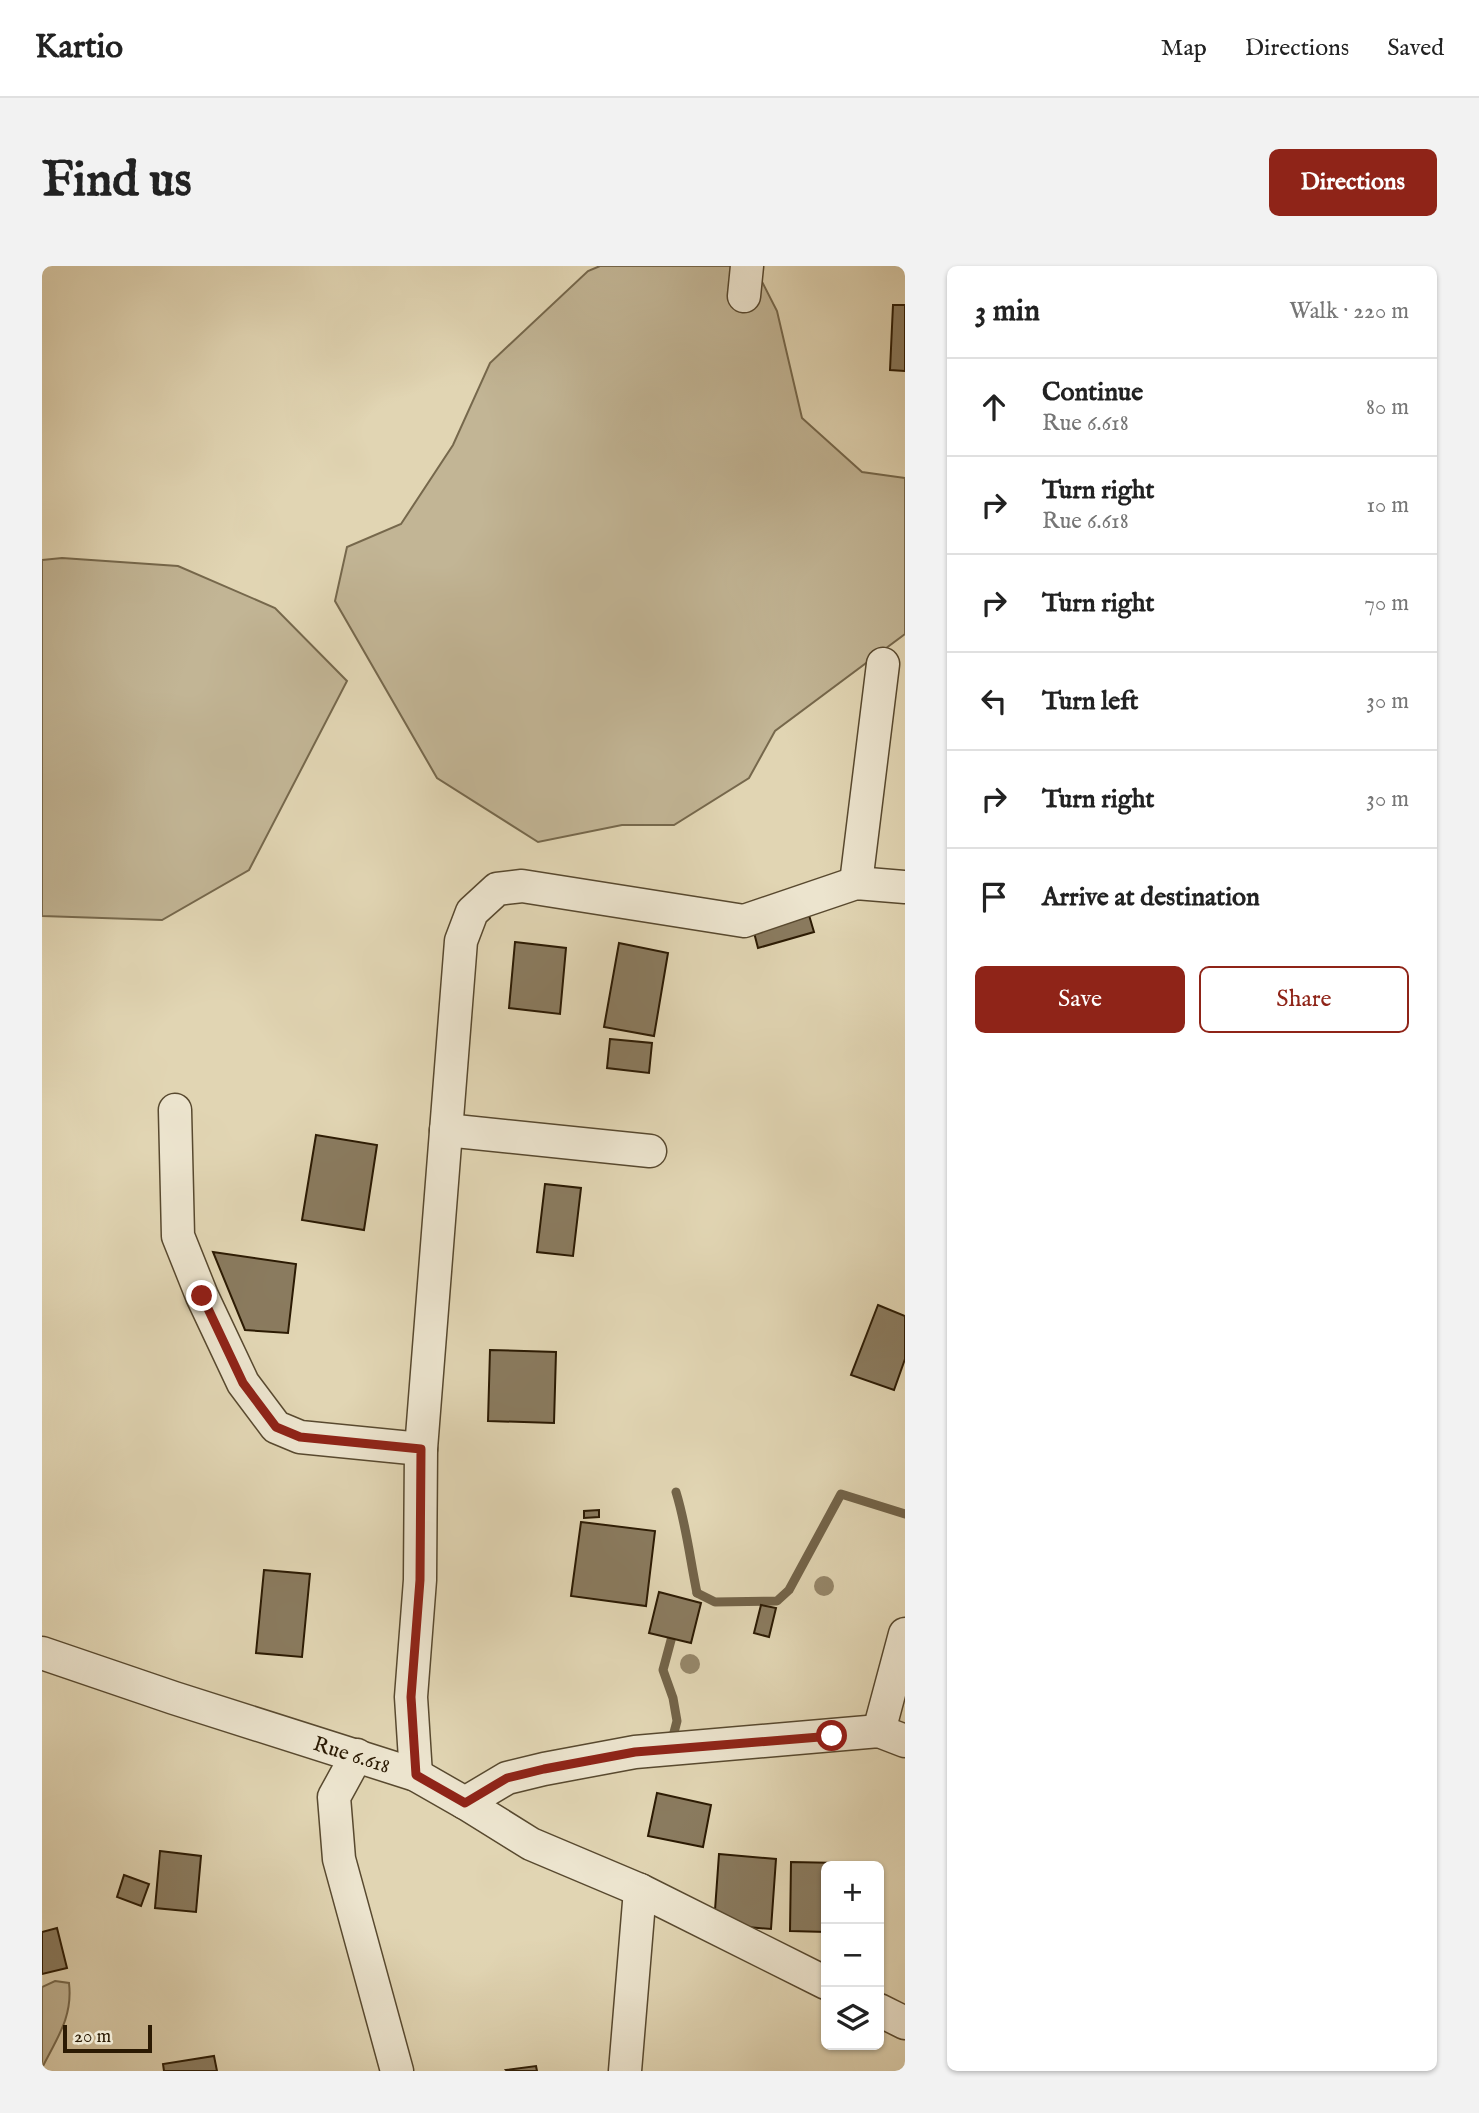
<!DOCTYPE html>
<meta charset="utf-8">
<style>
body{margin:0;font-family:"IM FELL English",serif;background:#f2f2f2;color:#222}
.controls{position:absolute;right:21px;bottom:21px;display:grid;overflow:hidden;border-radius:10px;box-shadow:0 2px 5px #0004}
.controls button{width:63px;height:63px;display:grid;place-items:center;padding:0;border:0;border-bottom:2px solid #e0e0e0;background:#fff;color:#222;font:35px sans-serif}
.scale{position:absolute;left:21px;bottom:18px;width:89px;box-sizing:border-box;padding-left:7px;border:4px solid #2b1a03;border-top:0;font-size:19px;line-height:24px;white-space:nowrap;color:#2b1a03;-webkit-text-stroke:5px #ece4ce;paint-order:stroke}
.stop{position:absolute;width:21px;height:21px;margin:-16px;border:5px solid #8f2418;border-radius:50%;background:#fff}
.stop.end{background:#8f2418;border-color:#fff;box-shadow:0 2px 7px #0008}
.list{margin:0;padding:0;list-style:none}
h2{display:flex;justify-content:space-between;align-items:center;height:91px;margin:0;padding:0 28px;font-size:30px}
h2 small{font-size:23px;font-weight:400;color:#767676}
.list li{display:grid;grid-template-columns:46px 1fr auto;gap:21px;align-items:center;box-sizing:border-box;height:98px;padding:0 28px;border-top:2px solid #e0e0e0}
.list b{display:block;font-size:26px;white-space:nowrap}
.list p{margin:0;font-size:23px;white-space:nowrap;color:#767676}
.list em{font-size:23px;font-style:normal;color:#767676}
.actions{display:flex;gap:14px;padding:21px 28px}
.actions a{flex:1;padding:16px 0;border:2px solid #8f2418;border-radius:10px;text-align:center;font-size:24px;color:#8f2418}
.actions .main{background:#8f2418;color:#fff}
.icon{flex:none;width:38px;height:38px;fill:none;stroke:currentColor;stroke-width:2;stroke-linecap:round;stroke-linejoin:round}
.map{position:relative;flex:none;width:863px;height:1805px;overflow:hidden;border-radius:10px}
header{display:flex;align-items:center;gap:42px;box-sizing:border-box;height:98px;padding:0 35px;background:#fff;border-bottom:2px solid #e0e0e0}
header strong{font-size:33px}
nav{display:flex;gap:38px;margin-inline-start:auto;font-size:24px}
.intro{display:flex;align-items:center;justify-content:space-between;box-sizing:border-box;height:168px;padding:0 42px}
h1{margin:0;font-size:49px}
.button{padding:18px 32px;border-radius:10px;background:#8f2418;color:#fff;font-size:24px;font-weight:700}
main{display:flex;gap:42px;padding:0 42px}
aside{flex:1;background:#fff;border-radius:10px;box-shadow:0 2px 5px #0004}
.map>svg:first-child{display:block}
.green{fill:#c2b595;stroke:#76684c;stroke-width:2}
.lines{fill:none;stroke-linecap:round;stroke-linejoin:round}
.stream{stroke:#736449;stroke-width:9}
.building{fill:#8a7b5f;stroke:#2b1a03;stroke-width:2}
.minor-casing{stroke:#58492f;stroke-width:35}
.minor{stroke:#ece4ce;stroke-width:32}
.tree{fill:#96876a}
.route{stroke:#8f2418;stroke-width:9}
.labels{text-anchor:middle;stroke-width:5;stroke-linejoin:round;paint-order:stroke}
.street-label{font-size:21px;fill:#2b1a03;stroke:#ece4ce}
</style>
<header>
<strong>Kartio</strong>
<nav><a>Map</a><a>Directions</a><a>Saved</a></nav>
</header>
<div class="intro"><h1>Find us</h1><a class="button">Directions</a></div>
<main>
<div class="map">
<svg width="863" height="1805" viewBox="0 0 863 1805">
<rect width="100%" height="100%" fill="#e1d5b3"/>
<filter id="stains"><feTurbulence type="fractalNoise" baseFrequency=".00286" numOctaves="4"/><feColorMatrix values="0 0 0 0 .2 0 0 0 0 .09 0 0 0 0 .02 0 0 0 .5 -.17"/></filter>
<radialGradient id="worn" r=".72"><stop offset=".6" stop-color="#630" stop-opacity="0"/><stop offset="1" stop-color="#630" stop-opacity=".3"/></radialGradient>
<g class="green">
<path d="M558,0H712L735,45L760,152L820,206L863,212V368L733,465L707,512L632,559H580L496,576L395,512L293,335L305,281L359,258L411,179L448,97L546,5Z"/>
<path d="M20,292L136,300L233,342L305,415L207,604L120,654L0,650V294Z"/>
<path d="M13,1715L27,1717C31,1751 15,1772 0,1802V1721Z"/>
</g>
<g class="lines">
<g class="stream">
<path d="M634,1226C644,1258 648,1293 655,1327"/>
<path d="M655,1327L673,1336L735,1335L747,1324L799,1228L863,1248"/>
<path d="M629,1478L635,1455L631,1432L621,1404L632,1363"/>
</g>
</g>
<g class="building">
<path d="M851,39H863V105L848,104Z"/>
<path d="M764,639L772,666L716,682L709,655Z"/>
<path d="M473,676L524,682L518,748L467,742Z"/>
<path d="M577,677L626,687L612,770L562,761Z"/>
<path d="M568,773L610,777L607,807L565,802Z"/>
<path d="M274,869L335,879L322,964L260,954Z"/>
<path d="M503,918L539,922L531,990L495,986Z"/>
<path d="M171,986L254,998L246,1067L203,1064Z"/>
<path d="M836,1039L863,1050V1093L852,1124L809,1109Z"/>
<path d="M448,1084L514,1086L512,1157L446,1155Z"/>
<path d="M557,1244V1251L542,1252V1245Z"/>
<path d="M539,1256L613,1265L604,1340L529,1330Z"/>
<path d="M222,1304L268,1308L260,1391L214,1387Z"/>
<path d="M617,1326L659,1337L649,1377L607,1367Z"/>
<path d="M719,1339L734,1342L727,1371L712,1367Z"/>
<path d="M615,1527L669,1539L661,1581L606,1570Z"/>
<path d="M118,1585L159,1590L154,1646L113,1642Z"/>
<path d="M677,1588L734,1593L729,1663L672,1658Z"/>
<path d="M749,1596L798,1597V1600H784V1666L748,1665Z"/>
<path d="M82,1609L107,1618L99,1640L75,1631Z"/>
<path d="M15,1662L25,1702L0,1708V1666Z"/>
<path d="M172,1790L175,1805H122L121,1798Z"/>
<path d="M494,1800L495,1805H465L464,1804Z"/>
</g>
<g class="lines">
<g class="minor-casing">
<g id="minor">
<path d="M702,30L705,0"/>
<path d="M814,617L841,398"/>
<path d="M133,844L136,970L160,1030L201,1117L234,1161L258,1171L379,1183"/>
<path d="M404,864L608,885"/>
<path id="s1" d="M0,1387L132,1432L374,1509L423,1537L465,1512L502,1503L593,1486L837,1465L863,1475"/>
<path d="M837,1465L863,1368"/>
<path d="M315,1489L292,1531L297,1593L355,1805"/>
<path d="M374,1509L369,1431L378,1314L379,1183L419,675L430,646L455,623L480,620L702,655L814,617L863,621"/>
<path d="M423,1537L489,1578L598,1624L784,1717"/>
<path d="M837,1744L863,1757"/>
<path d="M583,1805L598,1624"/>
</g>
</g>
<use href="#minor" class="minor"/>
</g>
<g class="tree">
<circle cx="782" cy="1320" r="10"/>
<circle cx="648" cy="1398" r="10"/>
</g>
<g class="lines">
<path class="route" d="M160,1030L201,1117L234,1161L258,1171L379,1183L378,1314L369,1431L374,1509L423,1537L465,1512L502,1503L593,1486L790,1470"/>
</g>
<g class="labels">
<g class="street-label">
<text dy="7" stroke="none"><textPath href="#s1" startOffset="326">Rue 6.618</textPath></text>
</g>
</g>
<rect width="100%" height="100%" filter="url(#stains)"/>
<rect width="100%" height="100%" fill="url(#worn)"/>
</svg>
<div class="controls">
<button>+</button>
<button>−</button>
<button><svg class="icon" aria-label="layers" viewBox="0 0 24 24"><path d="M12 4l9 5-9 5-9-5zM3 14l9 5 9-5"/></svg></button>
</div>
<div class="scale">20 m</div>
<div class="stop" style="left:790px;top:1470px"></div>
<div class="stop end" style="left:160px;top:1030px"></div>
</div>
<aside>
<h2>3 min<small>Walk · 220 m</small></h2>
<ul class="list">
<li><svg class="icon" aria-label="ahead" viewBox="0 0 24 24"><path d="M12 20V5M6 11l6-6 6 6"/></svg><div><b>Continue</b><p>Rue 6.618</p></div><em>80 m</em></li>
<li><svg class="icon" aria-label="right" viewBox="0 0 24 24"><path d="M7 20v-9h11M14 6l5 5-5 5"/></svg><div><b>Turn right</b><p>Rue 6.618</p></div><em>10 m</em></li>
<li><svg class="icon" aria-label="right" viewBox="0 0 24 24"><path d="M7 20v-9h11M14 6l5 5-5 5"/></svg><div><b>Turn right</b></div><em>70 m</em></li>
<li><svg class="icon" aria-label="left" viewBox="0 0 24 24"><path d="M17 20v-9H6M10 6l-5 5 5 5"/></svg><div><b>Turn left</b></div><em>30 m</em></li>
<li><svg class="icon" aria-label="right" viewBox="0 0 24 24"><path d="M7 20v-9h11M14 6l5 5-5 5"/></svg><div><b>Turn right</b></div><em>30 m</em></li>
<li><svg class="icon" aria-label="arrive" viewBox="0 0 24 24"><path d="M6 21V4h12l-3 4 3 4H6"/></svg><div><b>Arrive at destination</b></div></li>
</ul>
<div class="actions"><a class="main">Save</a><a>Share</a></div>
</aside>
</main>
